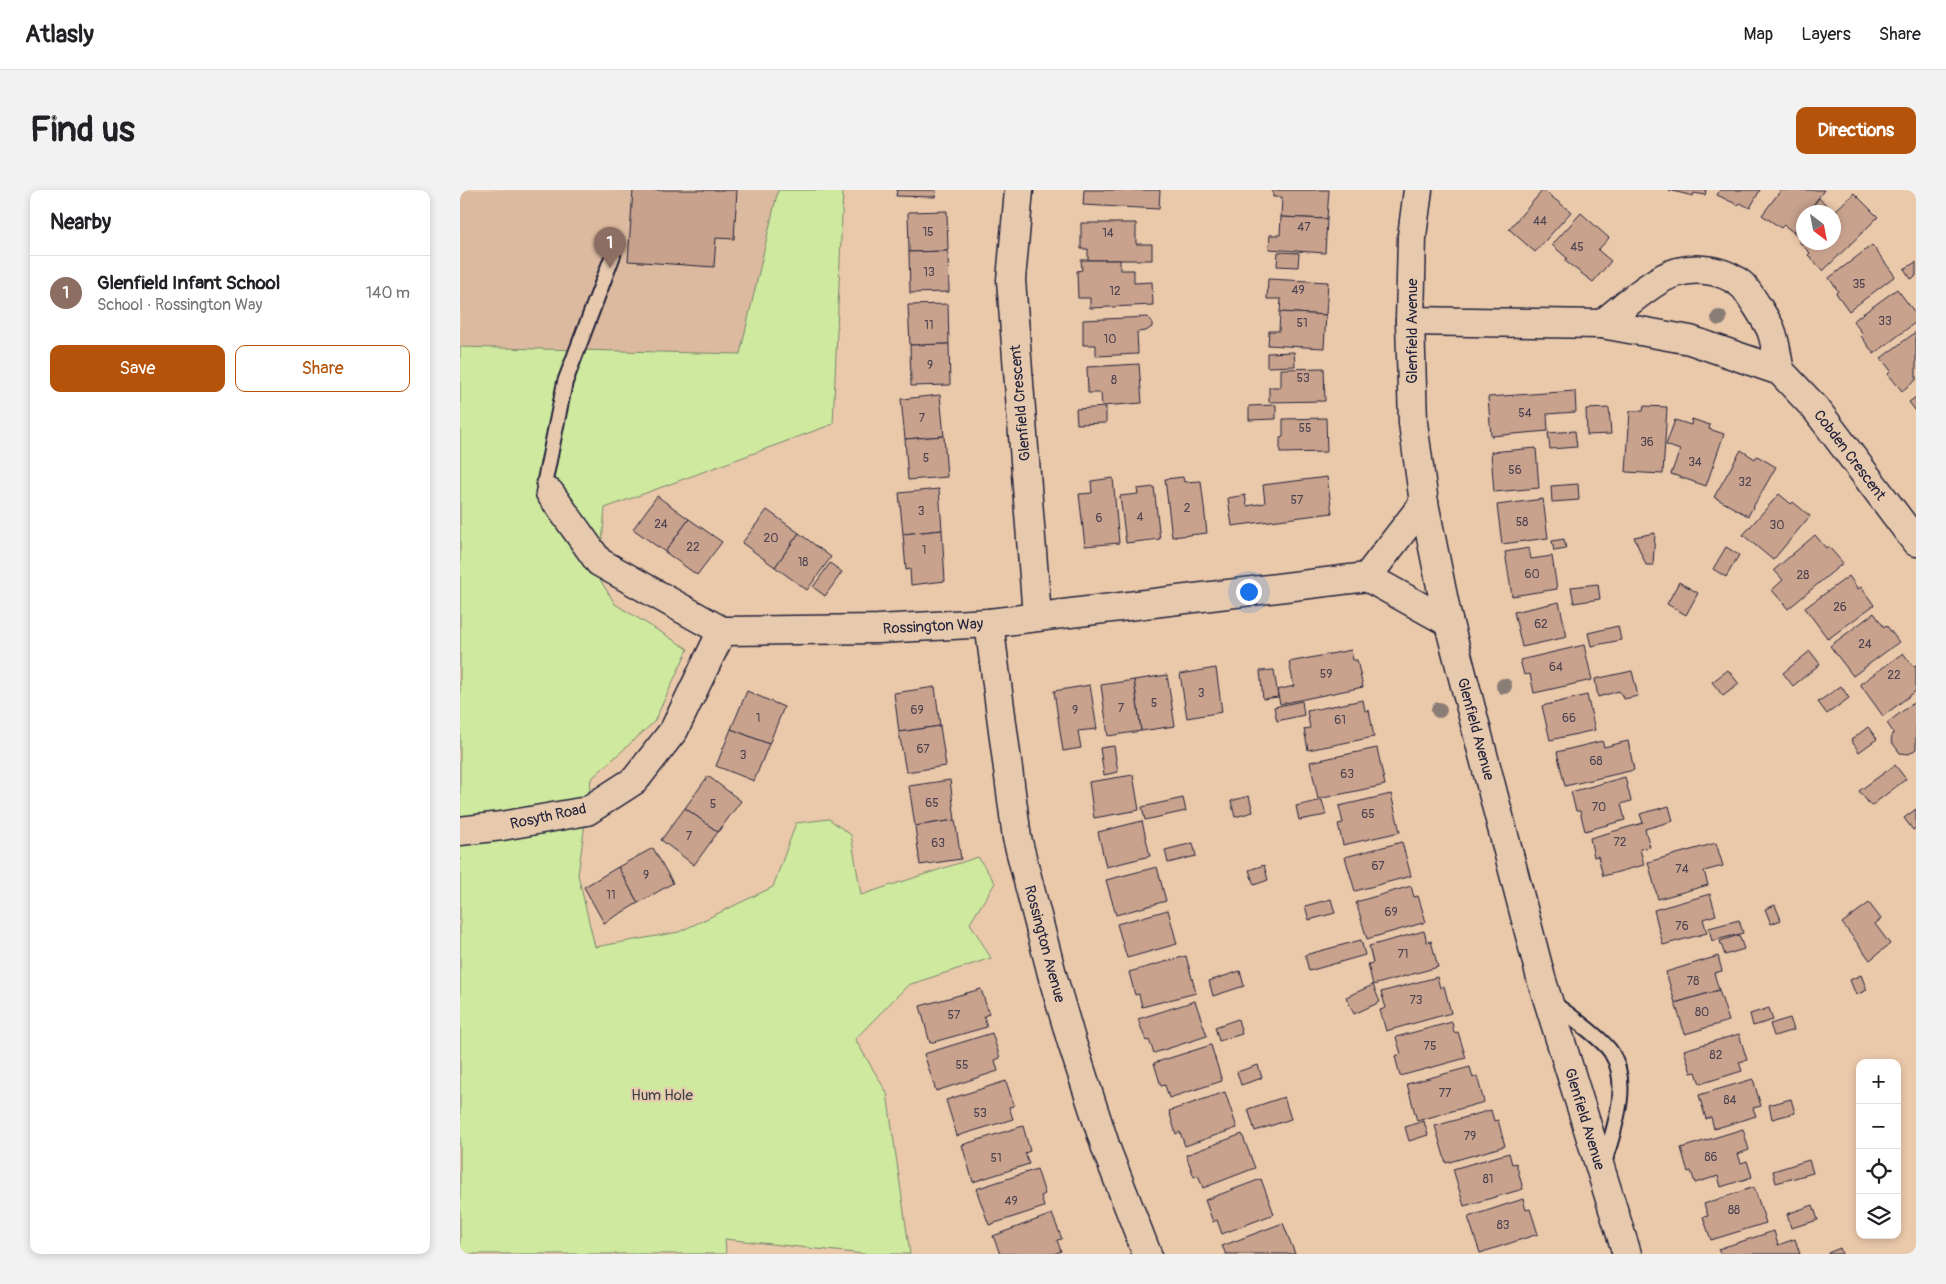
<!DOCTYPE html>
<meta charset="utf-8">
<style>
body{margin:0;font-family:Pangolin,sans-serif;background:#f2f2f2;color:#202124}
.controls{position:absolute;right:15px;bottom:15px;display:grid;overflow:hidden;border-radius:10px;box-shadow:0 2px 8px #0003}
.controls button{width:45px;height:45px;display:grid;place-items:center;padding:0;border:0;border-bottom:1px solid #e0e0e0;background:#fff;color:#202124;font:25px sans-serif}
.compass{position:absolute;left:1336px;top:15px;width:45px;height:45px;border-radius:50%;background:#fff;box-shadow:0 2px 8px #0003;rotate:148deg}
.you{position:absolute;left:788px;top:401px;width:18px;height:18px;margin:-12px;border:4px solid #fff;border-radius:50%;background:#1a73e8;box-shadow:0 0 0 8px #1a73e833}
.badge{display:grid;place-items:center;width:32px;height:32px;border-radius:50%;background:#b45309;color:#fff;font-size:16px;font-weight:700}
.pin{position:absolute;translate:-50% -41px;filter:drop-shadow(0 1px 2px #0008)}
.pin::after{content:'';position:absolute;top:26px;width:18px;height:15px;background:inherit;clip-path:polygon(0 0,100% 0,50% 100%)}
.list{margin:0;padding:0;list-style:none}
h2{display:flex;justify-content:space-between;align-items:center;height:65px;margin:0;padding:0 20px;font-size:21px}
h2 small{font-size:16px;font-weight:400;color:#757577}
.list li{display:grid;grid-template-columns:32px 1fr auto;gap:15px;align-items:center;box-sizing:border-box;height:75px;padding:0 20px;border-top:1px solid #e0e0e0}
.list b{display:block;font-size:19px;white-space:nowrap}
.list p{margin:0;font-size:16px;white-space:nowrap;color:#757577}
.list em{font-size:16px;font-style:normal;color:#757577}
.actions{display:flex;gap:10px;padding:15px 20px}
.actions a{flex:1;padding:11px 0;border:1px solid #b45309;border-radius:10px;text-align:center;font-size:18px;color:#b45309}
.actions .main{background:#b45309;color:#fff}
.icon{flex:none;width:28px;height:28px;fill:none;stroke:currentColor;stroke-width:2;stroke-linecap:round;stroke-linejoin:round}
.map{position:relative;flex:none;width:1456px;height:1064px;overflow:hidden;border-radius:10px}
header{display:flex;align-items:center;gap:30px;box-sizing:border-box;height:70px;padding:0 25px;background:#fff;border-bottom:1px solid #e0e0e0}
header strong{font-size:24px}
nav{display:flex;gap:28px;margin-inline-start:auto;font-size:18px}
.intro{display:flex;align-items:center;justify-content:space-between;box-sizing:border-box;height:120px;padding:0 30px}
h1{margin:0;font-size:35px}
.button{padding:12px 22px;border-radius:10px;background:#b45309;color:#fff;font-size:18px;font-weight:700}
main{display:flex;gap:30px;padding:0 30px}
aside{flex:1;background:#fff;border-radius:10px;box-shadow:0 2px 8px #0003}
.map>svg:first-child{display:block}
.built{fill:#dcba9f}
.green{fill:#cfe99f;stroke:#78866d}
.building{fill:#c8a28d;stroke:#22223b}
.lines{fill:none;stroke-linecap:round;stroke-linejoin:round}
.service-casing{stroke:#22223b;stroke-width:18}
.minor-casing{stroke:#22223b;stroke-width:31}
.service{stroke:#e7caae;stroke-width:14}
.minor{stroke:#e7caae;stroke-width:28}
.tree{fill:#8a7d75}
.labels{text-anchor:middle;stroke-width:4.5;stroke-linejoin:round;paint-order:stroke}
.number-label{font-size:12px;fill:#4c4250}
.street-label{font-size:15px;fill:#22223b;stroke:#e7caae}
.park-label{font-size:15px;fill:#3c404a;stroke:#e7caae}
</style>
<header>
<strong>Atlasly</strong>
<nav><a>Map</a><a>Layers</a><a>Share</a></nav>
</header>
<div class="intro"><h1>Find us</h1><a class="button">Directions</a></div>
<main>
<aside>
<h2>Nearby<small></small></h2>
<ul class="list">
<li><span class="badge" style="background:#8d6e63">1</span><div><b>Glenfield Infant School</b><p>School · Rossington Way</p></div><em>140 m</em></li>
</ul>
<div class="actions"><a class="main">Save</a><a>Share</a></div>
</aside>
<div class="map">
<svg width="1456" height="1064" viewBox="0 0 1456 1064">
<rect width="100%" height="100%" fill="#eac8aa"/>
<filter id="ink" filterUnits="userSpaceOnUse"><feTurbulence type="fractalNoise" baseFrequency=".02" numOctaves="2"/><feDisplacementMap in="SourceGraphic" scale="10" xChannelSelector="R" yChannelSelector="G"/><feConvolveMatrix kernelMatrix="1 2 1 2 8 2 1 2 1" color-interpolation-filters="sRGB"/></filter>
<g filter="url(#ink)">
<path class="built" d="M0,0H318L281,164L0,157Z"/>
<path class="green" d="M318,0H383L373,234L145,318L139,388L155,414L228,459L194,532L131,589L118,685L135,757L219,742L313,697L336,633L369,629L391,645L401,705L518,667L535,693L510,733L531,768L448,795L395,849L427,903L450,1064H404L265,1049L266,1064H0V157L280,164Z"/>
<g class="building">
<path d="M173,0H277L274,49L256,48L254,77L168,71Z"/>
<path d="M437,0H476L475,7L436,6Z"/>
<path d="M624,0H700L699,19L623,15Z"/>
<path d="M813,0H869L867,29L821,27L822,7H813Z"/>
<path d="M1083,0L1111,22L1075,62L1049,39Z"/>
<path d="M1209,0H1246L1245,5L1234,3L1233,6Z"/>
<path d="M1260,0H1300L1290,18L1280,13L1278,15L1257,5Z"/>
<path d="M1321,0H1364L1348,22H1344V28L1333,42L1324,35L1321,38L1302,25Z"/>
<path d="M1394,3L1418,27L1363,81L1348,65L1350,63L1338,51L1341,48L1333,42L1344,28V52H1374V22H1348L1359,8L1374,22Z"/>
<path d="M487,21L488,61L449,62L448,22Z"/>
<path d="M1121,23L1149,48L1138,60L1151,71L1133,92L1105,71L1107,68L1092,55Z"/>
<path d="M821,27L867,29L865,63L809,59L810,45H820Z"/>
<path d="M621,33H676V54H692V70H628V59H621Z"/>
<path d="M1412,55L1435,86L1389,121L1376,103L1378,101L1369,88Z"/>
<path d="M488,61L489,102L450,103L449,62Z"/>
<path d="M818,62L839,63L838,77L817,76Z"/>
<path d="M621,70H660V80H674V93L692,92L693,115L630,118V108H618L617,81L622,80Z"/>
<path d="M1456,72V86L1451,89L1444,79Z"/>
<path d="M808,89L868,92L866,125L820,122L821,109H807Z"/>
<path d="M1437,99L1456,124V132L1414,164L1401,146L1403,144L1393,131Z"/>
<path d="M488,114L489,154L450,155L448,115Z"/>
<path d="M820,122L866,125L864,158L808,155L809,141H819Z"/>
<path d="M687,127L692,131V137L686,141L677,142L678,164L636,166V155H623V130Z"/>
<path d="M1456,142V190L1442,201L1428,184L1431,181L1421,168Z"/>
<path d="M489,154L490,195L451,196L450,155Z"/>
<path d="M834,162L835,176L807,177V163Z"/>
<path d="M679,174L682,213L642,216L641,203H628L627,177Z"/>
<path d="M864,178L865,211L809,212V197H821V179Z"/>
<path d="M1115,201L1116,222L1087,224L1088,241L1031,246L1028,207Z"/>
<path d="M480,205L484,246L445,249L441,209Z"/>
<path d="M1456,207V221L1449,212Z"/>
<path d="M816,215V229L789,230V216Z"/>
<path d="M1184,216L1207,217L1203,284L1166,282L1170,221H1183Z"/>
<path d="M646,217V233L617,234L616,219Z"/>
<path d="M1149,218L1151,244L1127,245L1126,219Z"/>
<path d="M866,228L867,262L820,263V248L823,247V229Z"/>
<path d="M1232,229L1250,235L1249,239L1264,244L1246,296L1211,284L1220,260L1206,255L1215,230L1231,235Z"/>
<path d="M1115,241L1117,257L1090,259L1088,243Z"/>
<path d="M484,246L487,287L448,290L445,249Z"/>
<path d="M1076,258L1079,298L1034,302L1031,262Z"/>
<path d="M1281,260L1295,269L1297,266L1316,277L1288,326L1254,307Z"/>
<path d="M723,287L724,292L741,291L747,343L712,347L705,289Z"/>
<path d="M867,287L872,323L772,336L768,308L785,305L787,316L805,313L803,295Z"/>
<path d="M653,288L659,353L625,356L619,304L632,303L631,291Z"/>
<path d="M1118,294L1119,310L1092,312L1091,296Z"/>
<path d="M694,297L700,349L666,353L660,306L678,304L677,299Z"/>
<path d="M479,299L482,340L443,344L439,303Z"/>
<path d="M1319,304L1331,314L1333,312L1350,326L1313,370L1283,345Z"/>
<path d="M197,306L229,329L205,362L173,339Z"/>
<path d="M1083,309L1088,348L1042,354L1037,315Z"/>
<path d="M307,320L339,343L315,377L282,353Z"/>
<path d="M229,329L262,352L237,385L205,362Z"/>
<path d="M482,340L485,391L451,395L450,379L446,380L443,344Z"/>
<path d="M339,343L371,367L347,400L315,377Z"/>
<path d="M1195,343L1193,375H1186L1174,347Z"/>
<path d="M1355,345L1366,358L1368,356L1383,373L1328,419L1312,400L1323,390L1314,380Z"/>
<path d="M1104,349L1106,359L1094,361L1092,351Z"/>
<path d="M1266,357L1279,365L1266,387L1253,379Z"/>
<path d="M1069,358L1071,369L1092,366L1097,399L1052,406L1045,362Z"/>
<path d="M370,373L382,382L365,406L353,397Z"/>
<path d="M1389,386L1398,399L1401,397L1414,415L1368,449L1345,418Z"/>
<path d="M1219,392L1238,403L1226,425L1207,414Z"/>
<path d="M1138,394L1140,409L1114,413L1111,397Z"/>
<path d="M1099,412L1107,447L1062,457L1054,422Z"/>
<path d="M1414,423L1424,437L1426,435L1439,452L1393,486L1370,456Z"/>
<path d="M1158,436L1161,450L1131,456L1128,443Z"/>
<path d="M1124,455L1132,490L1074,503L1070,484L1064,485L1060,470Z"/>
<path d="M891,460L893,470H897L903,497L820,514L817,500L834,496L829,472Z"/>
<path d="M1350,461L1360,474L1333,496L1323,483Z"/>
<path d="M1443,463L1453,476L1456,475V501L1423,526L1400,494Z"/>
<path d="M756,478L762,522L727,528L720,484Z"/>
<path d="M814,480L818,507L803,509L800,481Z"/>
<path d="M1268,480L1279,494L1263,506L1252,492Z"/>
<path d="M1172,481L1178,506L1164,509L1159,501L1138,507L1135,489Z"/>
<path d="M707,485L715,536L681,541L674,490Z"/>
<path d="M674,490L681,541L648,546L641,495Z"/>
<path d="M630,495L637,539L618,541L621,558L603,561L594,501Z"/>
<path d="M1381,496L1389,508L1367,524L1358,512Z"/>
<path d="M475,497L480,536L439,542L434,503Z"/>
<path d="M287,501L324,517L309,554L271,539Z"/>
<path d="M1127,505L1135,540L1090,550L1082,516Z"/>
<path d="M903,510L905,521L909,520L914,547L848,560L844,539L850,538L847,521Z"/>
<path d="M842,511L844,525L817,531L814,517Z"/>
<path d="M1456,511V559L1449,564L1440,563L1431,551L1433,542L1427,533Z"/>
<path d="M480,536L486,576L446,582L439,542Z"/>
<path d="M1408,537L1417,549L1399,562L1391,550Z"/>
<path d="M271,539L309,554L294,591L256,576Z"/>
<path d="M1142,551L1144,557L1168,551L1174,580L1105,596L1097,562Z"/>
<path d="M654,556L658,582L644,585L640,558Z"/>
<path d="M917,558L925,595L858,609L850,572Z"/>
<path d="M1435,575L1446,589L1411,616L1399,601Z"/>
<path d="M673,585L679,620L634,628L629,592Z"/>
<path d="M248,586L281,611L258,642L225,618Z"/>
<path d="M1165,587L1171,611L1161,614L1165,630L1125,641L1120,621H1116L1111,602Z"/>
<path d="M490,590L495,630L455,636L449,596Z"/>
<path d="M931,604L940,642L883,655L878,634L883,633L879,616Z"/>
<path d="M789,606L793,622L775,627L771,611Z"/>
<path d="M723,608L726,621L685,630L682,617Z"/>
<path d="M862,610L866,625L839,630L836,616Z"/>
<path d="M1209,616L1213,631L1185,639L1190,657L1180,659L1184,675L1143,686L1138,666L1134,667L1130,648L1183,633L1180,624Z"/>
<path d="M225,618L258,642L234,675L201,650Z"/>
<path d="M1456,619V638L1453,640L1444,628Z"/>
<path d="M495,630L501,669L460,675L455,636Z"/>
<path d="M682,631L690,666L646,677L638,642Z"/>
<path d="M942,652L951,686L895,701L885,667Z"/>
<path d="M733,653L736,666L708,673L705,660Z"/>
<path d="M1256,653L1263,676L1244,681L1248,695L1198,709L1188,672Z"/>
<path d="M193,658L213,693L178,713L158,677Z"/>
<path d="M804,675L808,690L794,695L789,680Z"/>
<path d="M158,677L178,713L144,733L124,697Z"/>
<path d="M697,677L706,711L656,725L646,690Z"/>
<path d="M951,696L954,707L958,706L966,732L907,749L896,712Z"/>
<path d="M1250,704L1256,725L1243,729L1247,743L1203,755L1194,720Z"/>
<path d="M871,709L875,723L849,730L845,716Z"/>
<path d="M1409,713L1421,729L1415,734L1430,754L1410,770L1382,733Z"/>
<path d="M1315,715L1321,730L1311,734L1305,719Z"/>
<path d="M708,720L717,754L667,768L657,734Z"/>
<path d="M1279,730L1283,743L1252,751L1249,738Z"/>
<path d="M964,741L967,752L971,751L978,777L913,795L908,774L913,773L909,756Z"/>
<path d="M1279,745L1284,759L1265,765L1260,751Z"/>
<path d="M901,750L905,765L849,781L845,765Z"/>
<path d="M726,766L736,803L682,817L679,804L675,805L669,782Z"/>
<path d="M1258,766L1262,781L1254,783L1259,800L1215,813L1206,782Z"/>
<path d="M780,781L784,796L753,806L749,791Z"/>
<path d="M1401,785L1407,800L1396,805L1390,790Z"/>
<path d="M977,787L980,798L984,796L991,823L926,841L920,820L926,818L921,802Z"/>
<path d="M913,795L920,812L894,824L886,807Z"/>
<path d="M521,799L529,824L524,826L527,837L470,853L460,816Z"/>
<path d="M1259,800L1269,831L1225,844L1215,813Z"/>
<path d="M735,811L747,846L694,863L689,850L686,851L678,829Z"/>
<path d="M1309,818L1313,830L1293,836L1290,824Z"/>
<path d="M1330,828L1334,840L1314,846L1310,834Z"/>
<path d="M778,829L782,844L759,851L755,837Z"/>
<path d="M992,832L994,843L998,842L1006,868L940,886L935,866L941,864L936,847Z"/>
<path d="M532,843L540,868L535,870L538,881L476,901L464,864Z"/>
<path d="M1279,844L1287,870L1279,872L1282,881L1240,894L1236,882L1231,883L1224,860Z"/>
<path d="M751,855L762,891L709,908L705,895L701,896L694,873Z"/>
<path d="M798,875L802,888L781,895L777,882Z"/>
<path d="M1010,877L1013,888L1017,886L1024,912L957,931L947,894Z"/>
<path d="M1293,889L1301,916L1293,918L1296,926L1254,939L1251,927L1246,929L1239,905Z"/>
<path d="M546,891L554,916L549,917L553,929L497,946L486,910Z"/>
<path d="M765,902L777,938L725,956L720,942L716,944L709,921Z"/>
<path d="M824,907L831,929L795,941L788,919Z"/>
<path d="M1331,909L1335,923L1312,929L1309,915Z"/>
<path d="M1031,920L1034,931L1038,930L1045,956L986,973L975,936Z"/>
<path d="M964,931L968,945L949,951L945,937Z"/>
<path d="M563,936L570,961L565,963L569,974L513,992L502,955Z"/>
<path d="M1283,939L1289,960L1278,964L1281,973L1287,971L1292,987L1261,997L1258,986L1235,993L1231,981L1228,982L1221,958Z"/>
<path d="M782,944L795,978L743,998L738,985L734,987L726,965Z"/>
<path d="M1049,963L1052,974L1056,973L1063,999L1004,1016L993,979Z"/>
<path d="M1349,970L1353,983L1316,993L1313,981Z"/>
<path d="M577,979L585,1004L581,1006L584,1017L529,1035L516,999Z"/>
<path d="M801,989L814,1024L762,1044L757,1030L753,1032L745,1010Z"/>
<path d="M1294,997L1306,1033L1251,1050L1243,1027L1248,1026L1244,1014Z"/>
<path d="M1063,1009L1066,1020L1070,1019L1078,1044L1020,1063L1008,1027Z"/>
<path d="M1353,1015L1358,1030L1331,1038L1327,1024Z"/>
<path d="M592,1024L602,1049L597,1050L601,1061L594,1064H540L533,1046Z"/>
<path d="M823,1033L835,1064H766L762,1056Z"/>
<path d="M1314,1041L1318,1055L1335,1049L1340,1064H1260L1258,1059Z"/>
<path d="M1380,1058L1382,1064H1368V1063Z"/>
</g>
<g class="lines">
<g class="service-casing">
<g id="service">
<path d="M90,303L84,295L105,192L153,65"/>
<path d="M1092,812C1107,824 1141,847 1151,862C1172,895 1153,940 1144,974"/>
</g>
</g>
<g class="minor-casing">
<g id="minor">
<path d="M559,0L551,90L577,426"/>
<path d="M958,0L952,46L950,131L953,233L964,313L987,426L1081,788L1167,1064"/>
<path d="M950,131L1142,134L1230,150L1320,181L1356,219L1456,352"/>
<path d="M1142,134C1162,118 1181,100 1203,88C1227,75 1261,77 1282,95C1287,99 1308,133 1311,140C1316,153 1317,168 1320,181"/>
<path d="M90,303L139,372L262,441L418,439L529,433L907,387L964,313"/>
<path d="M907,387L988,432"/>
<path d="M529,433L557,648L593,788L612,853L647,961L687,1064"/>
<path d="M0,641L42,636L127,621L175,590L214,540L262,441"/>
</g>
</g>
<use href="#service" class="service"/>
<use href="#minor" class="minor"/>
</g>
<g class="tree">
<circle cx="1259" cy="128" r="8"/>
<circle cx="1044" cy="496" r="8"/>
<circle cx="979" cy="520" r="8"/>
</g>
</g>
<g class="labels">
<g class="number-label">
<text x="1080" y="35">44</text>
<text x="844" y="41">47</text>
<text x="468" y="46">15</text>
<text x="648" y="47">14</text>
<text x="1117" y="61">45</text>
<text x="469" y="86">13</text>
<text x="1399" y="98">35</text>
<text x="838" y="104">49</text>
<text x="655" y="105">12</text>
<text x="1425" y="135">33</text>
<text x="842" y="137">51</text>
<text x="469" y="139">11</text>
<text x="650" y="153">10</text>
<text x="470" y="179">9</text>
<text x="843" y="192">53</text>
<text x="654" y="194">8</text>
<text x="1065" y="227">54</text>
<text x="462" y="232">7</text>
<text x="845" y="242">55</text>
<text x="1187" y="256">36</text>
<text x="466" y="272">5</text>
<text x="1235" y="276">34</text>
<text x="1055" y="284">56</text>
<text x="1285" y="296">32</text>
<text x="837" y="314">57</text>
<text x="727" y="322">2</text>
<text x="461" y="325">3</text>
<text x="680" y="331">4</text>
<text x="639" y="332">6</text>
<text x="1062" y="336">58</text>
<text x="201" y="338">24</text>
<text x="1317" y="339">30</text>
<text x="311" y="352">20</text>
<text x="233" y="361">22</text>
<text x="464" y="364">1</text>
<text x="343" y="376">18</text>
<text x="1072" y="388">60</text>
<text x="1343" y="389">28</text>
<text x="1380" y="421">26</text>
<text x="1081" y="438">62</text>
<text x="1405" y="458">24</text>
<text x="1096" y="481">64</text>
<text x="866" y="488">59</text>
<text x="1434" y="489">22</text>
<text x="741" y="507">3</text>
<text x="694" y="517">5</text>
<text x="661" y="522">7</text>
<text x="457" y="524">69</text>
<text x="615" y="524">9</text>
<text x="298" y="532">1</text>
<text x="1109" y="532">66</text>
<text x="880" y="534">61</text>
<text x="463" y="563">67</text>
<text x="283" y="569">3</text>
<text x="1136" y="575">68</text>
<text x="887" y="588">63</text>
<text x="472" y="617">65</text>
<text x="253" y="618">5</text>
<text x="1139" y="621">70</text>
<text x="908" y="628">65</text>
<text x="229" y="650">7</text>
<text x="1160" y="656">72</text>
<text x="478" y="657">63</text>
<text x="918" y="680">67</text>
<text x="1222" y="683">74</text>
<text x="186" y="689">9</text>
<text x="151" y="709">11</text>
<text x="931" y="726">69</text>
<text x="1222" y="740">76</text>
<text x="943" y="768">71</text>
<text x="1233" y="795">78</text>
<text x="956" y="814">73</text>
<text x="1242" y="826">80</text>
<text x="494" y="829">57</text>
<text x="970" y="860">75</text>
<text x="1256" y="869">82</text>
<text x="502" y="879">55</text>
<text x="985" y="907">77</text>
<text x="1270" y="914">84</text>
<text x="520" y="927">53</text>
<text x="1010" y="950">79</text>
<text x="1251" y="971">86</text>
<text x="536" y="972">51</text>
<text x="1028" y="993">81</text>
<text x="551" y="1015">49</text>
<text x="1274" y="1024">88</text>
<text x="1043" y="1039">83</text>
</g>
<g class="street-label">
<text transform="translate(952 141) rotate(-90)" y="5">Glenfield Avenue</text>
<text transform="translate(560 213) rotate(-95)" y="5">Glenfield Crescent</text>
<text transform="translate(1390 265) rotate(53)" y="5">Cobden Crescent</text>
<text transform="translate(473 436) rotate(-3)" y="5">Rossington Way</text>
<text transform="translate(1016 539) rotate(75)" y="5">Glenfield Avenue</text>
<text transform="translate(88 626) rotate(-12)" y="5">Rosyth Road</text>
<text transform="translate(585 754) rotate(75)" y="5">Rossington Avenue</text>
<text transform="translate(1125 929) rotate(73)" y="5">Glenfield Avenue</text>
</g>
<g class="park-label">
<text x="202" y="910">Hum Hole</text>
</g>
</g>
</svg>
<div class="controls">
<button>+</button>
<button>−</button>
<button><svg class="icon" aria-label="locate" viewBox="0 0 24 24"><circle cx="12" cy="12" r="6"/><path d="M12 2v4M12 18v4M2 12h4M18 12h4"/></svg></button>
<button><svg class="icon" aria-label="layers" viewBox="0 0 24 24"><path d="M12 4l9 5-9 5-9-5zM3 14l9 5 9-5"/></svg></button>
</div>
<svg class="compass" viewBox="-18 -18 36 36"><path d="M0-13l5 13h-10z" fill="#e53935"/><path d="M0 13l5-13h-10z" fill="#757577"/></svg>
<div class="you"></div>
<div class="pin badge" style="left:150px;top:78px;background:#8d6e63">1</div>
</div>
</main>
